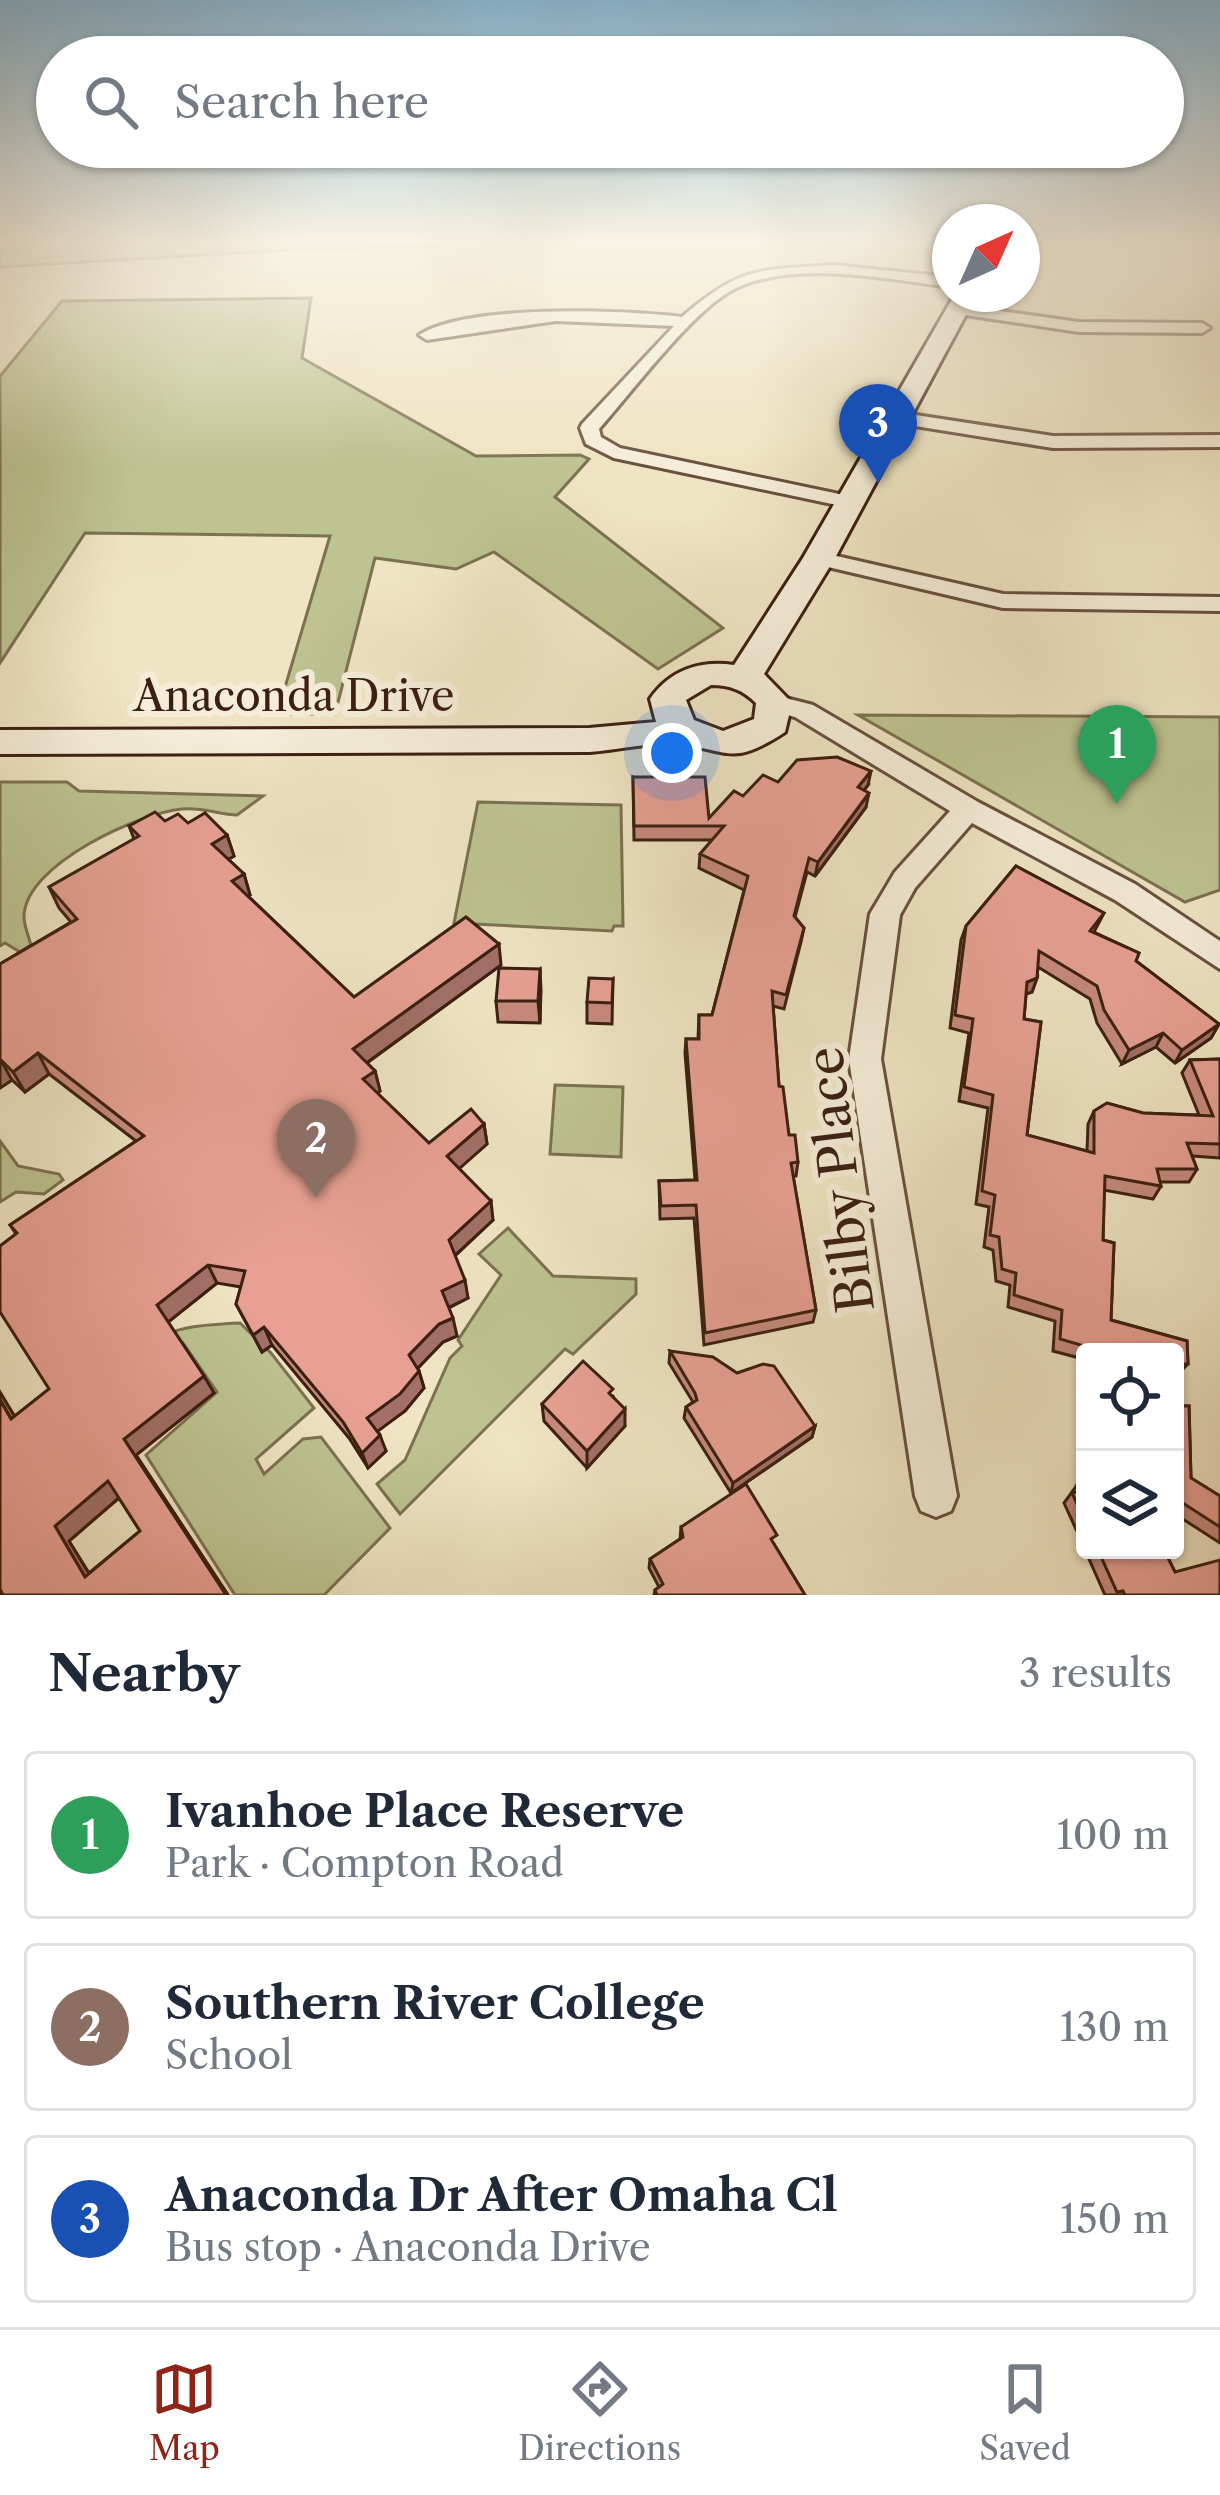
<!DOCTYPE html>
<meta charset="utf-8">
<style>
body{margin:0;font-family:"Libre Caslon Text",serif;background:#f2f2f3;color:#1f2937}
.controls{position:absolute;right:36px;bottom:36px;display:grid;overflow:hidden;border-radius:12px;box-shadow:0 3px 9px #0004}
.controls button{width:108px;height:108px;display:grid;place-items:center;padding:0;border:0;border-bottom:3px solid #e0e1e3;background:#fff;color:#1f2937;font:60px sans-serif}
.compass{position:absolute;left:932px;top:204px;width:108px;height:108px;border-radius:50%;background:#fff;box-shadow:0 3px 9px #0004;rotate:45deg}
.you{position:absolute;left:672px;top:753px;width:42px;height:42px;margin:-30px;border:9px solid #fff;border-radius:50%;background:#1a73e8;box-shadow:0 0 0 18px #1a73e833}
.badge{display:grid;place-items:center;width:78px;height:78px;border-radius:50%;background:#8f2418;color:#fff;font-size:39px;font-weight:700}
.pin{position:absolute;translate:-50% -99px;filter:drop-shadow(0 3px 6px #0008)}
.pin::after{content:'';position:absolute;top:63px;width:42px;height:36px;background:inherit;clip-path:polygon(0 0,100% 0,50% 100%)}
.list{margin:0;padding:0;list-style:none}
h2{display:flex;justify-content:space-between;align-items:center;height:156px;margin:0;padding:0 48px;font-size:51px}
h2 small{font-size:39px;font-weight:400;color:#747a83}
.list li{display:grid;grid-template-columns:78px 1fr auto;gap:36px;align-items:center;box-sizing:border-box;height:168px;margin:0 24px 24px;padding:0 24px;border:3px solid #e0e1e3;border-radius:12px}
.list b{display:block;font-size:45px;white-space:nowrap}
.list p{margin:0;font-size:39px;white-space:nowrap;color:#747a83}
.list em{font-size:39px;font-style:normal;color:#747a83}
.icon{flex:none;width:66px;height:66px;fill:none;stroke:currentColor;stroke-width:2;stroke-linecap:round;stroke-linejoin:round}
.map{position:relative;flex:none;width:1220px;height:1595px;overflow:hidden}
.search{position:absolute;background:#fff;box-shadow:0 3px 9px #0004;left:36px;right:36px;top:36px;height:132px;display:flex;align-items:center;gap:30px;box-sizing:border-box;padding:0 42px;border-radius:66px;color:#747a83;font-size:45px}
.sheet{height:732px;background:#fff}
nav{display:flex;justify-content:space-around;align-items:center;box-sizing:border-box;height:168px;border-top:3px solid #e0e1e3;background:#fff;font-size:33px;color:#747a83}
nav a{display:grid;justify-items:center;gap:6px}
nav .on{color:#8f2418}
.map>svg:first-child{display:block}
.green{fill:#bdc391;stroke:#7c7150;stroke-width:3}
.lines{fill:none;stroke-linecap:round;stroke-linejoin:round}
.stream{stroke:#757e77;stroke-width:6}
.minor-casing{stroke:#68503d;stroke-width:6}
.secondary-casing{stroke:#3b1f10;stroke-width:6}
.minor{fill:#f5edd8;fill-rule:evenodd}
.secondary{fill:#f5edd8;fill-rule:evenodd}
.wall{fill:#c78a7e;stroke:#3b1f10;stroke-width:3;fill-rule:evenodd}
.shaded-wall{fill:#a27067;stroke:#3b1f10;stroke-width:3}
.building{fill:#e7a093;stroke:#3b1f10;stroke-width:3;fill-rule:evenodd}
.labels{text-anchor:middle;stroke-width:12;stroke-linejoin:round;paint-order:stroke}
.street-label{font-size:42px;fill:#3b1f10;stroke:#f5edd8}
.near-street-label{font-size:51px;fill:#3b1f10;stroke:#f5edd8}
</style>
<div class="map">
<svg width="1220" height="1595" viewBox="0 0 1220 1595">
<rect width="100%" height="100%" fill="#efe4c3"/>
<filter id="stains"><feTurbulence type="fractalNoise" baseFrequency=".00167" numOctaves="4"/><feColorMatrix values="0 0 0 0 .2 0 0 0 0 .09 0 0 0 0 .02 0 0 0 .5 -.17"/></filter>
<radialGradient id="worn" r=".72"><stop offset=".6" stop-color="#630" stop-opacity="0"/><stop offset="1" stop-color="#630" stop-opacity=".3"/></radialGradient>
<g class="green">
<path d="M0,242H581L288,250L0,267Z"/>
<path d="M311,298L302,358L476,456L580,455L589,459L555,497L723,628L658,669L494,552L456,569L375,558L335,714H277L330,536L85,533L0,663V376L62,301Z"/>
<path d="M858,715L1220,717V890L1185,902Z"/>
<path d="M0,782H67L79,791L263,796L237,815C220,815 203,807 182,809C139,813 24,865 24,917C24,926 29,937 31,945L20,952L5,943L0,946Z"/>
<path d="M478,802L621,805L623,926H614L612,931L454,923Z"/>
<path d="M555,1085L623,1087L621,1157L550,1154Z"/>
<path d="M0,1141L18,1166L59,1174L63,1180L44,1194L16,1192L0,1202Z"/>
<path d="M508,1228L553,1276L636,1279V1294L573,1354L565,1349L400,1514L377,1484L405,1460L450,1358L462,1346L458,1340L501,1275L479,1254Z"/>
<path d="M240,1323L271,1353L314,1408L256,1459L264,1474L303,1439L321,1437L390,1528L324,1595H235L146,1455L217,1392L183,1343L107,1400C158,1334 153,1327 240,1323Z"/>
</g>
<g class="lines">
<path class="stream" d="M0,250L58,242"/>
<g class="minor-casing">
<g id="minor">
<path d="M834,265L950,277V287C887,279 796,260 736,288C694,308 632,392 599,429L601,437L620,448L858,498L861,502L851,508L614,458L586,444L580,428L582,424L674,326L556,321L427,340L419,335C467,304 623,310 682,317C741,266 759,270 834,265Z"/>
<path d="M958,305L1079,322L1202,323L1210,328L1202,333L1079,332L952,313V307Z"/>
<path d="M896,412L1053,436L1220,435V447L1053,448L890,422V414Z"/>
<path d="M819,552L1003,594L1220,597V611L1003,608L811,563V553Z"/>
<path d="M774,695L813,705L978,802L1135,884L1220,941V969L1115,900L972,823L915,888L900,915L881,1059L957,1496L951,1511L936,1517L921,1511L915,1496L849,1059L870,914L895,872L950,811L795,717L765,709L762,703Z"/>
</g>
</g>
<g class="secondary-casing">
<path id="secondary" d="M955,294H977L835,558L764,674L792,703L785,732C730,768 730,749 676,744C649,742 616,750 589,752L0,754V730L589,728L656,722L650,699C670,670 700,660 734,665L803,558ZM711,685C730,685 743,690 756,703L754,719L723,731L694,720L686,700Z"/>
</g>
<use href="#minor" class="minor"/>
<use href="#secondary" class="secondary"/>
</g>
<g class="wall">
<path d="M633,777L709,818L743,796L778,782L868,785L864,790L866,807L815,876L807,872L795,917L804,928L801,942L784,1009L773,1006L779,1086L789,1135L798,1162L796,1176H793L816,1310L813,1322L704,1345L694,1218L660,1219L659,1181L695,1180L685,1053L686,1039H698L699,1015H712L744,890L699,868L700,854L712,840H634Z"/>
<path d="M165,821L188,823L227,835L234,856L228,859L244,874L250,895L248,896L354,997L501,965L367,1063L375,1071L380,1091L377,1093L429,1143L484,1124L487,1144L459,1168L493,1220L455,1256L468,1298L449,1308L457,1336L443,1342L418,1368L424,1388L405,1411L377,1431L386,1451L368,1468L349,1438L272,1345L262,1352L236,1304L241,1287L217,1283L168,1322L214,1393L136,1455L228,1595H0L15,1416L49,1389L16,1234L10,1225L136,1141L49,1074L25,1092L12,1080L0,1088V964L71,922L59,908L49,887L134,839L129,826ZM119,1498L140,1531L89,1573L69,1541Z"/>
<path d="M1016,866L1104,913L1094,932L1139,953L1136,961L1219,1024L1211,1038L1175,1063L1156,1047L1122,1064L1097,1023L1090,999L1038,967L1037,978L1032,992L1026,994L1024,1019L1041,1022L1027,1135L1087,1151L1088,1124L1094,1111L1107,1103L1143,1113L1199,1115L1182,1073L1190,1060L1220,1059V1158L1192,1156L1197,1169L1189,1182H1160L1161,1186L1153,1199L1104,1190L1103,1240L1114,1243L1111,1320L1187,1341L1188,1364L1177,1375V1406H1189L1191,1478L1220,1496V1543L1175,1514V1352H1085V1464L1078,1460L1083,1359L1053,1351L1055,1321L1008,1307L1010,1285L996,1281L993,1250L984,1247L989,1207L976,1204L988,1108L959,1101L969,1033L950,1028L961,940L966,926Z"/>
<path d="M540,969V1023L498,1022L496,1001Z"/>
<path d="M613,979L612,1024L587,1023V1002Z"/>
<path d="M670,1351L815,1426L812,1437L731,1493L684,1418L686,1407L693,1402L669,1363Z"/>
<path d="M613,1396L625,1426L587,1468L544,1421L542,1404Z"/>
<path d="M1085,1483V1549L1064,1503L1077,1485Z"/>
<path d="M681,1527L774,1544L805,1595H654L655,1590L659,1587L649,1568L650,1559L680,1539Z"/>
<path d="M1085,1550H1164L1175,1572L1220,1595H1105Z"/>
</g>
<g class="shaded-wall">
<path d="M871,771L868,785L855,802L858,787Z"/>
<path d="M869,793L866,807L815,876L818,862Z"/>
<path d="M227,835L234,856L219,865L212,844Z"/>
<path d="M244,874L250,895L238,902L232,881Z"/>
<path d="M499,944L501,965L358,1069L353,1049Z"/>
<path d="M540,969L541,990L540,1023L538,1001Z"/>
<path d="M1037,978L1032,992L1022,995L1027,982Z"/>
<path d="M1219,1024L1211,1038L1175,1063L1182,1050Z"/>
<path d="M1163,1033L1156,1047L1122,1064L1129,1050Z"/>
<path d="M38,1053L49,1074L25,1092L13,1072Z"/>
<path d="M0,1059L12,1080L0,1088Z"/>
<path d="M375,1071L380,1091L368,1100L363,1079Z"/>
<path d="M484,1124L487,1144L451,1176L447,1156Z"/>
<path d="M491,1201L493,1220L452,1258L449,1240Z"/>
<path d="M208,1265L217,1283L167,1323L157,1305Z"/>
<path d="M465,1280L468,1298L445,1309L442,1291Z"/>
<path d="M453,1318L457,1336L443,1342L414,1372L409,1355L439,1324Z"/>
<path d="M264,1327L272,1345L262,1352L253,1335Z"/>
<path d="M419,1371L424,1388L405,1411L374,1434L367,1418Z"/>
<path d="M204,1376L214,1393L136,1455L228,1595H226L124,1439Z"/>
<path d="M0,1392L26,1435L11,1419L0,1400Z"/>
<path d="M625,1409V1426L587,1468V1451Z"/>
<path d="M815,1426L812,1437L731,1493L733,1483Z"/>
<path d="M380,1435L386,1451L368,1468L362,1453Z"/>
<path d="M108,1481L121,1496L69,1541L99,1590L85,1577L55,1526Z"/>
</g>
<g class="building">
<path d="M837,757L871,771L858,787L869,793L818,862L809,858L794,916L804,928L786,995L772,991L779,1086L783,1087L789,1135H795L798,1162L791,1163L816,1310L705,1333L696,1205L661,1206L659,1181L697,1180L686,1039H699V1015H712L748,876L700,854L724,826H634L633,777H705L709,818L734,791L743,796L763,775L778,782L797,760Z"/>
<path d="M155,812L165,821L178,814L188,823L205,813L227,835L212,844L244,874L232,881L354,997L466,917L499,944L353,1049L375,1071L363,1079L429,1143L471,1109L484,1124L447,1156L491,1201L449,1240L465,1280L442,1291L453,1318L439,1324L409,1355L419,1371L400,1394L367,1418L380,1435L362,1453L343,1422L264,1327L253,1335L236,1304L245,1271L208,1265L157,1305L204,1376L124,1439L226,1595H3L0,1589V1400L11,1419L49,1389L0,1312V1246L17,1233L10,1225L144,1136L38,1053L13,1072L0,1059V964L77,919L49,887L139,836L129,826ZM108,1481L140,1531L85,1577L55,1526Z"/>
<path d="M1016,866L1104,913L1090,931L1139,953L1136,961L1219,1024L1182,1050L1163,1033L1129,1050L1104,1010L1097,986L1039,951L1037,978L1027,982L1024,1019L1041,1022L1027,1135L1094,1153V1111L1107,1103L1143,1113L1213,1116L1190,1060L1220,1059V1144L1187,1143L1197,1169H1157L1161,1186L1105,1176L1103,1240L1114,1243L1111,1320L1187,1341L1188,1364H1177V1406H1189L1191,1478L1220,1496V1527L1175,1498V1352H1090L1091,1348L1060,1339L1062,1310L1014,1295L1016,1273L1002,1269L999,1237L990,1235L995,1195L982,1191L993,1095L964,1087L973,1019L955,1015L966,926Z"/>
<path d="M499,968L540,969L538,1001H496Z"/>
<path d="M589,978L613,979L612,1003L587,1002Z"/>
<path d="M670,1351L713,1357L737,1373L763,1364L774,1366L815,1426L733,1483L686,1407L697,1400L695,1393Z"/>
<path d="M583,1361L613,1389L609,1393L625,1409L587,1451L542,1404Z"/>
<path d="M1085,1483V1521L1072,1493L1080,1491L1077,1485Z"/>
<path d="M746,1484L777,1535L771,1539L805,1595H657L655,1590L663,1584L650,1559L683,1537L681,1527Z"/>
<path d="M1098,1550H1164L1175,1572L1220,1560V1595H1125L1123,1591L1117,1592Z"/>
</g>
<linearGradient id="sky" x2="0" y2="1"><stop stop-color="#89b8d6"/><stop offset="0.52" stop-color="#f8f3e4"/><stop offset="1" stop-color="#f8f3e4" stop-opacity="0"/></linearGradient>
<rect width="1220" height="466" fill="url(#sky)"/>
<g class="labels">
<g class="street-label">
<text x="294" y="711">Anaconda Drive</text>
</g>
<g class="near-street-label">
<text transform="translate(840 1180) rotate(-97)" y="18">Bilby Place</text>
</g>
</g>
<rect width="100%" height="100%" filter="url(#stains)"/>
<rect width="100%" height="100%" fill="url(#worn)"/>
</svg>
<div class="controls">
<button><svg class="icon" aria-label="locate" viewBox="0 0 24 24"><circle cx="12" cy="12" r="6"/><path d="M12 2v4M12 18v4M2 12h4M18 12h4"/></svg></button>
<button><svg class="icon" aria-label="layers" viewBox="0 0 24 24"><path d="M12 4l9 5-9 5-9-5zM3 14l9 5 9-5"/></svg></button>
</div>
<svg class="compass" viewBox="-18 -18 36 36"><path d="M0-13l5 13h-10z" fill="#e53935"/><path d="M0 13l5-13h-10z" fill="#747a83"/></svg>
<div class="you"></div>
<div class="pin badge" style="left:1117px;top:804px;background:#2e9e5b">1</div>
<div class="pin badge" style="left:316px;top:1198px;background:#8d6e63">2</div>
<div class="pin badge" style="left:878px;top:483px;background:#1a4fb4">3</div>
<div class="search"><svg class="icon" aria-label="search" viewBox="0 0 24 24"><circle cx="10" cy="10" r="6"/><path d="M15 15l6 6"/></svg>Search here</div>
</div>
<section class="sheet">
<h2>Nearby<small>3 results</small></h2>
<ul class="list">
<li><span class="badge" style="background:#2e9e5b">1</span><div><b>Ivanhoe Place Reserve</b><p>Park · Compton Road</p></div><em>100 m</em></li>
<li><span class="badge" style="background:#8d6e63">2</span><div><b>Southern River College</b><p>School</p></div><em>130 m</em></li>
<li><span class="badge" style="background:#1a4fb4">3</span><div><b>Anaconda Dr After Omaha Cl</b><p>Bus stop · Anaconda Drive</p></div><em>150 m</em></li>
</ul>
</section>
<nav>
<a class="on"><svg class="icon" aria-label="map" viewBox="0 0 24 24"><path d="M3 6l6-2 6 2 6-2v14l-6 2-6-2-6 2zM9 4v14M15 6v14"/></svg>Map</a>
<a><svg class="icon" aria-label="directions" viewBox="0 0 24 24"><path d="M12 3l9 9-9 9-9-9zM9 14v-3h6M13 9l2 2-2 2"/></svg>Directions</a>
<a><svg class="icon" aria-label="saved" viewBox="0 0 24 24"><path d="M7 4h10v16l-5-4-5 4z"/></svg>Saved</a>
</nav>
